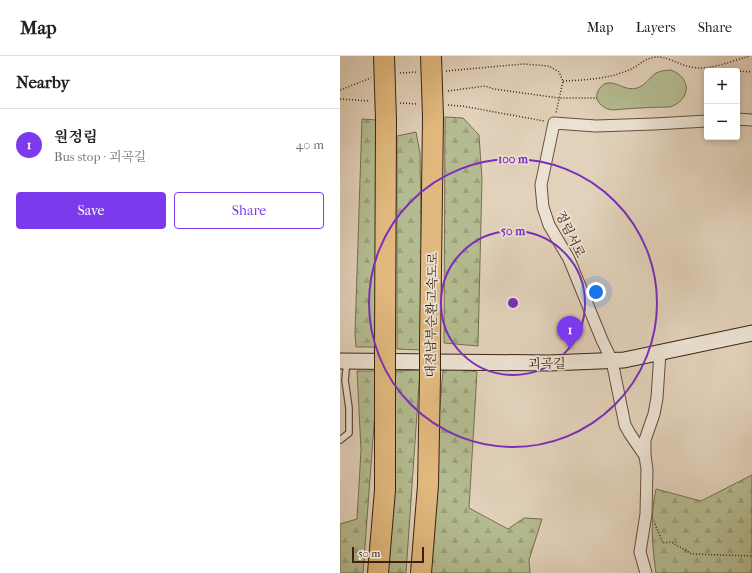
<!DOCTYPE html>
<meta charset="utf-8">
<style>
body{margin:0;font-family:"IM FELL French Canon","Noto Serif KR",serif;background:#f2f2f2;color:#202124}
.controls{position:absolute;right:12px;top:12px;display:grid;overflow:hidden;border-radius:4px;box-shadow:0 2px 6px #0003}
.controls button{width:36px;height:36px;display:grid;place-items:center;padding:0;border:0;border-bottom:1px solid #e0e0e0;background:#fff;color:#202124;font:20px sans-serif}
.scale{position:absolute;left:12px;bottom:10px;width:72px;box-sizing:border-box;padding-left:4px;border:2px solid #3c2112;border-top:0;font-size:11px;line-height:14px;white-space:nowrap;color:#3c2112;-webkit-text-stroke:3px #ece2d3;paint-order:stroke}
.you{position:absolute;left:256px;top:236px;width:14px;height:14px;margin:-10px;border:3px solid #fff;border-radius:50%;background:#1a73e8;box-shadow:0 0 0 6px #1a73e833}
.badge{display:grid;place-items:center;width:26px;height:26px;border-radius:50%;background:#7c3aed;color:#fff;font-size:13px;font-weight:700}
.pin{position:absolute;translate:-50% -33px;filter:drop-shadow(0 1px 2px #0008)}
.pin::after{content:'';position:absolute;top:21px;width:14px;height:12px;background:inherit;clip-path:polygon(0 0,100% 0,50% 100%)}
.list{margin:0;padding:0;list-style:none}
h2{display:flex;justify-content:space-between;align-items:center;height:52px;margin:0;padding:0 16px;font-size:17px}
h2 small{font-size:13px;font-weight:400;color:#757577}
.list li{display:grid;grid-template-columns:26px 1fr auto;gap:12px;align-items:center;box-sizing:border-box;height:72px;padding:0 16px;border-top:1px solid #e0e0e0}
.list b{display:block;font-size:15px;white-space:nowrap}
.list p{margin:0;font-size:13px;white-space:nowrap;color:#757577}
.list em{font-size:13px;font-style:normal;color:#757577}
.actions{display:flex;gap:8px;padding:12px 16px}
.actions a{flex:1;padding:9px 0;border:1px solid #7c3aed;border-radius:4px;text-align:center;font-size:14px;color:#7c3aed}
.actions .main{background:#7c3aed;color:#fff}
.map{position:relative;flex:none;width:412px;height:517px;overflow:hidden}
header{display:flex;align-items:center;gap:24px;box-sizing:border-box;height:56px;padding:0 20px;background:#fff;border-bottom:1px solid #e0e0e0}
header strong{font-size:19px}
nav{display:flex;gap:22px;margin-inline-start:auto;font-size:14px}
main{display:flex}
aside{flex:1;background:#fff}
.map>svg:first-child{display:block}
.forest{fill:url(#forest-firs);stroke:#786e51}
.pitch{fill:#b4bb90;stroke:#786e51}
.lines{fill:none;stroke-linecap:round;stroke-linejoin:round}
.lane-casing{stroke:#664d3c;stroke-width:8}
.street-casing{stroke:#664d3c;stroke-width:13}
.secondary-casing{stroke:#3c2112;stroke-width:17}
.highway-casing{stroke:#3c2112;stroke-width:22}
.path{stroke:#3c2112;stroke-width:1.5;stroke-dasharray:1 2;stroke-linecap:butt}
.lane{stroke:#ece2d3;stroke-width:5.5}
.street{stroke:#ece2d3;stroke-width:11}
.secondary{stroke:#ece2d3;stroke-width:15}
.highway{stroke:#e1b97e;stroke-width:20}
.highway-bridge-casing{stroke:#3c2112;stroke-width:22;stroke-linecap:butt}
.highway-bridge{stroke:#e1b97e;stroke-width:20}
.ring{fill:none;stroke:#7b2cbf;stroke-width:2}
.labels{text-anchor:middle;stroke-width:3.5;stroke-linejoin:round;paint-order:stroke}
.street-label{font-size:13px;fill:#3c2112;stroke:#ece2d3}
.centre{fill:#7b2cbf;stroke:#ece2d3;stroke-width:2}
.ring-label{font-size:12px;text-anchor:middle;font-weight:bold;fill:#7b2cbf;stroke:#ece2d3;stroke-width:3.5;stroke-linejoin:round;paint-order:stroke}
</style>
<header>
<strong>Map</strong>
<nav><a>Map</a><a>Layers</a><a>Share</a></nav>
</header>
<main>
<aside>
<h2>Nearby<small></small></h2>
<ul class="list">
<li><span class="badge">1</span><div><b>원정림</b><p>Bus stop · 괴곡길</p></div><em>40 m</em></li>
</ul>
<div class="actions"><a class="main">Save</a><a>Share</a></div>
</aside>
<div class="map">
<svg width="412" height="517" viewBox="0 0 412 517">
<defs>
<pattern id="forest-firs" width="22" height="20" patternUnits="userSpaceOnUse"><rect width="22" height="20" fill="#b4bb90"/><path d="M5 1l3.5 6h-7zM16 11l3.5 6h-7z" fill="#9ca07b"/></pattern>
</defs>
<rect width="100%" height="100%" fill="#e2d2bb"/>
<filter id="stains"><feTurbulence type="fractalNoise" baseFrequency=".005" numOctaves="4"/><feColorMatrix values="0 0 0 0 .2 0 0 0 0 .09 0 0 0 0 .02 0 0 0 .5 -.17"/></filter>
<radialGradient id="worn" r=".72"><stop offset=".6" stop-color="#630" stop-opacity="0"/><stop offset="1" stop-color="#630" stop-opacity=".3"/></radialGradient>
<g class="forest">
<path d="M105,61L123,62L139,79L142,123L138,290L104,287Z"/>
<path d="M22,63L37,64L36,291H16L15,278Z"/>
<path d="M76,76L80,97L82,221L80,294L57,293V80Z"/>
<path d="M120,313L137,316L129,452L168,473L184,462L202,463L189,504L190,517H86L103,314Z"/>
<path d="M80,314L66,517H42L56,315Z"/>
<path d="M17,315H38L23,517H0V468L17,463L21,394Z"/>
<path d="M412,419V517H316C312,490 310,459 316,433L361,445Z"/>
</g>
<path class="pitch" d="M331,14C352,22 351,44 330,51C314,51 299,52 284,53C279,53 273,55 268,53C262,51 255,45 257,38C258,34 261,30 264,28C275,23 285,36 297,32C306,29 309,22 316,17C320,15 326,14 331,14Z"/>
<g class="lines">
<g class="lane-casing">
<path id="lane" d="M0,384L9,377V352L5,324L7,305"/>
</g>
<g class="street-casing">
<g id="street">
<path d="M397,63L412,64"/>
<path d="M305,400V384L314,358L317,342L320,296"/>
<path d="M306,517L300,496L306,458L307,413L305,400L290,378L285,369L272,305L262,284L229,203L209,169L203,151L201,129L214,67L256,70L314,68L367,65"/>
</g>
</g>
<g class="secondary-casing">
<path id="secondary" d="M0,305L209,307L284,304L412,277"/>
</g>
<g class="highway-casing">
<g id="highway">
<path d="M90,290L93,61"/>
<path d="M45,292L46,64"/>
<path d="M38,517L45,434V321"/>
<path d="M81,517L88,429L90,321"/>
</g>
</g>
<g class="path">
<path d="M374,13L394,15"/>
<path d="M106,15L183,8L209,10L219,16L223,25L216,57"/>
<path d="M397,15L412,16"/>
<path d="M60,17L78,16"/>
<path d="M223,25C245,24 268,23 289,14C299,10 304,2 316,1C327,0 339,9 351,11C370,15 391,5 410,0"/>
<path d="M0,34L31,22"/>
<path d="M108,35L145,30L154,33L219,42H257"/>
<path d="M0,43L30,45"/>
<path d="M60,47L78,48"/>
<path d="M108,49L122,50L204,65"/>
<path d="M315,468L323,487L331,486L352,498L412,500"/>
</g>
<use href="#lane" class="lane"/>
<use href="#street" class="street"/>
<use href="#secondary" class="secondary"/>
<use href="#highway" class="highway"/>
<g class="highway-bridge-casing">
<g id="highway-bridge">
<path d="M44,0L46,64"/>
<path d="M91,0L93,61"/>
<path d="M45,292V321"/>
<path d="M90,321V290"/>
</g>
</g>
<use href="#highway-bridge" class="highway-bridge"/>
</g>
<g class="ring">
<circle cx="173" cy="247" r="72"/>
<circle cx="173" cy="247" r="144"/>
</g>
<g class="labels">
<g class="street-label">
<text transform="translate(231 178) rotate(64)" y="5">정림서로</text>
<text transform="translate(91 259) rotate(-89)" y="5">대전남부순환고속도로</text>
<text transform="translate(207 307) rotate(-1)" y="5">괴곡길</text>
</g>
</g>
<circle cx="173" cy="247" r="6" class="centre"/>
<g class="ring-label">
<text x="173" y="107">100 m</text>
<text x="173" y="179">50 m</text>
</g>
<rect width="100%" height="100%" filter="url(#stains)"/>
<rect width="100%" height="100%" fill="url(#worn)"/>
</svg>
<div class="controls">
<button>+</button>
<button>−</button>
</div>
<div class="scale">50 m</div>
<div class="you"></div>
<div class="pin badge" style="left:230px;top:293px">1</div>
</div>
</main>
